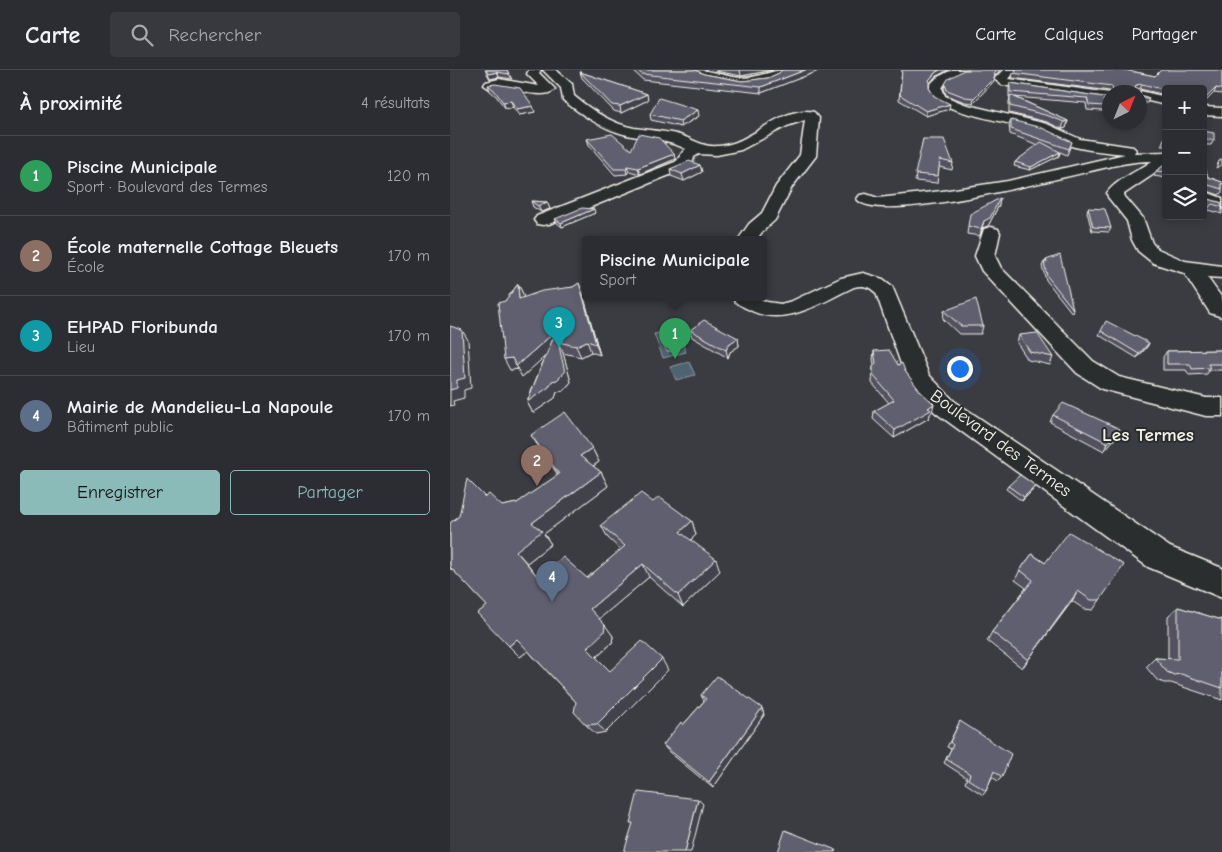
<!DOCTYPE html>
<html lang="fr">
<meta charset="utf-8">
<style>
body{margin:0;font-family:"Comic Neue",sans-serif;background:#38393e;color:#f1f3f6}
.controls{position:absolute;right:15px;top:15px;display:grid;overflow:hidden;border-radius:5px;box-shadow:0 2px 12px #0003}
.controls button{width:45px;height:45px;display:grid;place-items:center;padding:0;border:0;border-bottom:1px solid #48494d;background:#2c2d32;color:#f1f3f6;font:25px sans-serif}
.compass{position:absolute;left:652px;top:15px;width:45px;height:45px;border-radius:50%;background:#2c2d32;box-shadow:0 2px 12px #0003;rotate:43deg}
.you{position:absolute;left:509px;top:298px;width:18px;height:18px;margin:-12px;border:4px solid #fff;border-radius:50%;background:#1a73e8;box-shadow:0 0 0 8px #1a73e833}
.badge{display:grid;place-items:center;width:32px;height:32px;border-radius:50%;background:#8bbbb9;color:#fff;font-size:16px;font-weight:700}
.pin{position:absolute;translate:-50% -41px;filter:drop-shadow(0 1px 2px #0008)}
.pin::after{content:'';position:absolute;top:26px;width:18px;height:15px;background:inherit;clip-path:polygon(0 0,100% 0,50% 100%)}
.popup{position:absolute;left:132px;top:166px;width:185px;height:65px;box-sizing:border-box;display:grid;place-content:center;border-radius:5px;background:#2c2d32;filter:drop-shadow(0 1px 4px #0005);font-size:16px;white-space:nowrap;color:#a6a8ac}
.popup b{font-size:19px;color:#f1f3f6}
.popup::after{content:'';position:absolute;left:50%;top:100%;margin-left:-10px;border:10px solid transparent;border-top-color:#2c2d32}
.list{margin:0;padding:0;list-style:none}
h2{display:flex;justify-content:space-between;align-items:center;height:65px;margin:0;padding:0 20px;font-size:21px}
h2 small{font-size:16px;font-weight:400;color:#a6a8ac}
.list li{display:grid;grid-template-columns:32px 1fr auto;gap:15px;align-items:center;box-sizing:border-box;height:80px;padding:0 20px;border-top:1px solid #48494d}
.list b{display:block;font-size:19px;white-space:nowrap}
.list p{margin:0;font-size:16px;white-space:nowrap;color:#a6a8ac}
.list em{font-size:16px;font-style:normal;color:#a6a8ac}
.actions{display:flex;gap:10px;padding:15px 20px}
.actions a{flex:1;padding:11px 0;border:1px solid #8bbbb9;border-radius:5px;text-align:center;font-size:18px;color:#8bbbb9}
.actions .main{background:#8bbbb9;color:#111}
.icon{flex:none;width:28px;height:28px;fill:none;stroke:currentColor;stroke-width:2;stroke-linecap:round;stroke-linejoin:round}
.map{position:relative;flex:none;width:772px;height:782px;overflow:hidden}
header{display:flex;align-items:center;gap:30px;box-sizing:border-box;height:70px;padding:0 25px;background:#2c2d32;border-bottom:1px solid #48494d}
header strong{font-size:24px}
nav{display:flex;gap:28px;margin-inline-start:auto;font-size:18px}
.search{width:350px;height:45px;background:#38393e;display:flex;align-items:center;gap:12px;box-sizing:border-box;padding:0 18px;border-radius:5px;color:#a6a8ac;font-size:19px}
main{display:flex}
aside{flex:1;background:#2c2d32}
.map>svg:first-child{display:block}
.water{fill:#4d6471;stroke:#909ca1}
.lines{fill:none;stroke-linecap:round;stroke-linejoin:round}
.shore{stroke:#b1b9b8;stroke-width:1}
.minor-casing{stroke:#f4f1e8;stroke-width:3}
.minor{fill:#2a2d2e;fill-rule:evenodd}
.wall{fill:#525160;stroke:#f4f1e8}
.shaded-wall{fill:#42424e;stroke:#f4f1e8}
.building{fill:#5f5e70;stroke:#f4f1e8}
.labels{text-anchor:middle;stroke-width:4;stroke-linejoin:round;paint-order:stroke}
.street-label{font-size:18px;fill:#f4f1e8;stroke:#2a2d2e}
.neighbourhood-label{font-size:19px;font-weight:bold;fill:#f4f1e8;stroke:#2a2d2e}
</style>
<header>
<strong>Carte</strong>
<div class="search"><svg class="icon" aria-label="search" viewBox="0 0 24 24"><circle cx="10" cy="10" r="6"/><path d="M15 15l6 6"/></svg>Rechercher</div>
<nav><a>Carte</a><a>Calques</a><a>Partager</a></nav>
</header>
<main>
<aside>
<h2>À proximité<small>4 résultats</small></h2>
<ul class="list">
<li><span class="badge" style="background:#2e9e5b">1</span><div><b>Piscine Municipale</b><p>Sport · Boulevard des Termes</p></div><em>120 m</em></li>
<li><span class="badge" style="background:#8d6e63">2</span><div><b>École maternelle Cottage Bleuets</b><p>École</p></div><em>170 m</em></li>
<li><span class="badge" style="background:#0f9aa8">3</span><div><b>EHPAD Floribunda</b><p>Lieu</p></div><em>170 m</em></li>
<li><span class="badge" style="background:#5c6f8a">4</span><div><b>Mairie de Mandelieu-La Napoule</b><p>Bâtiment public</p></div><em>170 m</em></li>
</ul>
<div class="actions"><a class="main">Enregistrer</a><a>Partager</a></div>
</aside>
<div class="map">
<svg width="772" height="782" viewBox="0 0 772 782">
<rect width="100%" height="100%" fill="#3a3c42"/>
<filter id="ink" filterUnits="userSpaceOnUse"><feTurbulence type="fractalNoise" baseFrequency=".02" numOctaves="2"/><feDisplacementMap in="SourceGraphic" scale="10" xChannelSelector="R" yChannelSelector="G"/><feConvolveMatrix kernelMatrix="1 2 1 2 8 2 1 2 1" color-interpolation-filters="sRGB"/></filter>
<g filter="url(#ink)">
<g class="water">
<path d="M226,259L236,282L213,288L204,264Z"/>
<path d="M239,292L245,305L226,310L220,297Z"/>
</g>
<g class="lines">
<path class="shore" d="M221,265L224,266L228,278L217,282L211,269Z"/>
<g class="minor-casing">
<g id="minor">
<path d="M79,0H91L89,3L105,19C94,32 57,15 40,19L34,15L36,12L49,9L89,16L77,4Z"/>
<path d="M93,0H106L122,14L124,26C141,40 162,54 184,58C198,60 212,61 226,64C248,70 253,81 280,74C307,67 334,35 364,42L369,48L366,86L342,117L325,150L312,162L306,170H288L299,154L312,143L326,116L350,85L355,50L337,56L291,80L267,85L249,84L244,87L242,95L237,98L99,154L93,155L87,154L84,150L87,146L225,92C230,89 230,83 236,79C218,70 201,70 182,66C156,61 134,47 113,30L111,18Z"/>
<path d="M245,0C261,0 275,7 291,8C308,8 321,0 337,0C317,24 270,15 246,4Z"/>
<path d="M502,0H518L496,12L492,18L495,26L514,34L597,54L630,69L683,77L686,80L684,83L716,82V96L674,124L675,127L693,148L702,173L708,179L735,191L772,196V208L757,207L772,228V247L760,243L734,203L703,193L688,181L682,170L677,151L658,127L657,123C666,110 688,101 702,91C692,91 682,92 672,94C634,101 428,158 407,129L410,125L416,124L428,128L492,121L558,111L675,84C658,82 641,81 625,77C611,74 600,64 586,60C566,53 485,42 480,23C476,11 494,4 502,0Z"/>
<path d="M553,0H566L559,9L660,23V31L552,15L544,9Z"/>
<path d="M690,21L716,27V35L690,29V22H685Z"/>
<path d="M753,37L772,38V46L753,45Z"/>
<path d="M753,121L772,128V139L753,132Z"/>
<path d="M541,157L548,159L550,163L545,186L551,198L643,291L669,307L756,328H772V346H756L652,319L627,303L532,201L525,186L534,159Z"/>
<path d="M413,203L433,209L442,216L479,305L504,331L720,477L772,498V528L698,497L486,343L470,328L456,308L426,223C419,216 413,215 404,217C372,232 334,259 298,239C292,236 286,234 282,228H308L317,232L331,234L342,231L391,208Z"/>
</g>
</g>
<use href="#minor" class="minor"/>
</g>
<g class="wall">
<path d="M35,0H57L59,4L62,9L49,7L40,9Z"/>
<path d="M182,0H245L254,4L292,11L318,8L329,3L332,0H369L366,2L311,23L193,10Z"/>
<path d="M266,0H323L291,6L266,1Z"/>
<path d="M452,0H498L485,7L479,14V18L484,26L499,39L476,46L449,30Z"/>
<path d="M550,0L544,6V11L523,33L515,32L496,25L494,18L495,14Z"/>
<path d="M566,0H676L705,6L772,0V24L764,23L716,19V25L690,19V25L699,28L697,33H690V22H660V21L562,8L563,3Z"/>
<path d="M130,2L197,24L198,30L171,43L164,41L132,8Z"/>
<path d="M560,13L660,28V34H654L655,36L653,41L637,40L636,33L565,27L618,51L616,58L612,59L597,52L559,43V32L560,27H559V18Z"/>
<path d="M38,15L85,42L69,45L63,37L56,39L46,26L40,21Z"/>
<path d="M716,38V45L712,44L714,39Z"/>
<path d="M200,44L249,46L231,57L201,50Z"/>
<path d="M561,50L622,72L617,85L610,82L609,86L580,100L564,96L565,92L588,75L560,64L559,55Z"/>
<path d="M753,61L764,70L761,75H753Z"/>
<path d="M716,64V76H711Z"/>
<path d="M137,69L181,80L224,84L225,89L190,104L179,101L177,104L165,105L139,75Z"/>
<path d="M473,69L503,93L502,100L489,97L487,113L465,111Z"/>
<path d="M753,91L758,107L772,112V122L769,125L755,120V128L772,133V144L759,140L753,147L752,146H753Z"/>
<path d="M716,94V108L704,106L706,101Z"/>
<path d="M250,95L252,102L234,111L221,106L220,99Z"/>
<path d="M550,128L549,135L538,156L532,158L530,166L517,164L518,156Z"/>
<path d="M81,131L97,132L100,139L91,142L83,137Z"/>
<path d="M638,138L661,158L659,162L642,161L637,142Z"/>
<path d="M145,143L112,157L107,153L105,149Z"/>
<path d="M596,190L623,239L622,243L596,210L592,196L594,192H596Z"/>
<path d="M129,213L133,224L150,285L141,282L131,287L113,283L121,312L113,321L107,322L105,328L83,343L77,332L95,286L72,307L68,299L60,300L55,231L68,214L73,224V228L123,217Z"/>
<path d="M494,241L533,256L531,264H509L493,249Z"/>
<path d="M240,260L288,268L289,276L280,282L278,288L242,267Z"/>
<path d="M651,261L699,273L697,277L687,288L649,265Z"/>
<path d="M569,265L603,287L600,295L578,290L567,273Z"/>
<path d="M772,280V300H759L757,304L739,305L736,300H713V287L717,281Z"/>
<path d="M424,281L448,295L455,301L482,342L480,344L479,348L444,368L423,349L424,341L439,333L422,313L423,297L424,295L423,289Z"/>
<path d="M603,345L666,367L654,381L600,352Z"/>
<path d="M81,365L142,378L149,392L143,396L151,402L158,416L94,464L101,474L77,493L88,507L137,508L171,480L158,468L151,455L203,432L242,451L246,465L241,470L270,501L233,537L199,507L149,549L163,566L162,573L146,588L160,601L218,600L156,662L146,664L136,655L126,632L78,581L70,587L37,536L3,500L0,499V453L35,427L52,436L67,433L108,405L90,379Z"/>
<path d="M558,416L584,419L572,431L556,419Z"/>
<path d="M582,484L650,530L643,540L634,539L622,531L572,598L537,571L542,562L576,518L565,510L570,500Z"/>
<path d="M728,537L772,550V630L721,613H714L707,610L696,597L705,588L718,589V546Z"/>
<path d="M251,625L312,638L314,645L263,718L219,682L213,675L233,655L254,631Z"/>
<path d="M510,651L552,707L548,711L542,707L536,721L533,725L515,713L517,708L494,693L501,679L497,677Z"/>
</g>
<g class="shaded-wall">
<path d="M290,0H323L291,6Z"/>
<path d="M355,0H369L366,2L311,23V17Z"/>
<path d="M490,0H498L485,7L479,14V10L486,2Z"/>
<path d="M547,0H550L543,8L544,3Z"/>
<path d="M47,2L49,7L40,9L38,4Z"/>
<path d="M545,7L544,11L523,33L524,28Z"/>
<path d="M692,14L690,19L685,20V17L686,15Z"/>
<path d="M766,18L764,23L753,34V31Z"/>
<path d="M197,24L198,30L171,43L170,36Z"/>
<path d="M61,31L63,37L56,39L53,32Z"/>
<path d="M500,34L499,39L476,46V41Z"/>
<path d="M83,36L85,42L69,45L67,39Z"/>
<path d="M248,40L249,46L231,57L230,51Z"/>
<path d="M618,51L616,58L612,59L614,52Z"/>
<path d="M610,82L609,86L580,100L581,97Z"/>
<path d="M224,84L225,89L190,104L188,98Z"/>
<path d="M772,89V94L766,98L769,91Z"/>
<path d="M250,95L252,102L234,111L232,104Z"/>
<path d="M177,96L179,101L177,104L176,99Z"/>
<path d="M550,128L549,135L538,156L532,158L530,166L534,151Z"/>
<path d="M97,132L100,139L91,142L88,136Z"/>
<path d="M144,139L145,143L112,157L111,153Z"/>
<path d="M129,213L133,224L150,285L146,274Z"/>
<path d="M68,214L73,224L75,240L69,229Z"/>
<path d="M12,260L18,270L21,318L14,320V328L3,331L4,335L0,336V320L7,310Z"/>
<path d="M106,261L108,272L113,283L121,312L113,321L107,322L105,328L83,343L77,332L102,311L109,274L72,307L66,296Z"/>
<path d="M288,268L289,276L280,282L278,288L276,280L279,274Z"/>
<path d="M137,271L141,282L131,287L126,276Z"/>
<path d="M699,273L697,277L687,288L689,284Z"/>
<path d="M62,288L68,299L60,300L54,289Z"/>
<path d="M484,334L482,342L480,344L479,348L444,368L445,360Z"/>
<path d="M670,359L666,367L654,381L658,373Z"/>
<path d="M142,378L149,392L137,400L130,386Z"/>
<path d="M151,402L158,416L94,464L101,474L77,493L66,481L82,453Z"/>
<path d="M586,416L584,419L572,431L574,427Z"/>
<path d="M242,451L246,465L235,475L230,462Z"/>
<path d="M266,489L270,501L233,537L228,525Z"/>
<path d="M193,494L199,507L148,550L140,539Z"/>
<path d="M628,521L622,531L572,598L578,590Z"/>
<path d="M155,555L163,566L162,573L145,588L137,578Z"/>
<path d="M67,569L79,580L70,587L59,576Z"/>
<path d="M212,589L218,600L156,662L147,654Z"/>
<path d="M312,638L314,645L263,718L259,712Z"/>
<path d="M248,729L253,734L241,782H235Z"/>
</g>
<g class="building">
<path d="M36,0H57L59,4L47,2L38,4Z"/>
<path d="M187,0H245L254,4L292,11L318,8L329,3L332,0H355L311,17L192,4Z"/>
<path d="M452,0H490L486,2L479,10V18L484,26L500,34L476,41L450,25Z"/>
<path d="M514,0H547L544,3L545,7L524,28L515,27L497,20L495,14L498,9Z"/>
<path d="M566,0H675L705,6L711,0H772V19L766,18L753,31V19H716V20L692,14L686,15L685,17L690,19V25L699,28H690V22H663L662,16L563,3Z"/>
<path d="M130,2L197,24L170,36L162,35Z"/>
<path d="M560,13L660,28V29L653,30L655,36L639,35L637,28L560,22Z"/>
<path d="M45,14L70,18L83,36L67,39L61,31L53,32L44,20L38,15Z"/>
<path d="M560,25L618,51L614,52L599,46L560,36Z"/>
<path d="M209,28L248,40L230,51L200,44Z"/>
<path d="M561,50L592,58L622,72L619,79L561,59Z"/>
<path d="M753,61L764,63V70H753Z"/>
<path d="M162,64L181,80L189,64L209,68L224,84L188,98L177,96L176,99H164L137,69Z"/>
<path d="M473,69H494L503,93L490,90L488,106L465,104Z"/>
<path d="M591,72L610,82L581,97L565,92Z"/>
<path d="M239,91L250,95L232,104L220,99Z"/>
<path d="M753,91L758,107L772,112V119L755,114V128L772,133V137L762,134L756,141L753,140Z"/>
<path d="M716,94V102L706,101Z"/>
<path d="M550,128L540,148L534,151L531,159L518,156L520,144Z"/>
<path d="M81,131L97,132L88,136Z"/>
<path d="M132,138L144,139L111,153L105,149Z"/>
<path d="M638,138L655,139L661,158L643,157Z"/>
<path d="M610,185L623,239L597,206L594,192H597L596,190Z"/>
<path d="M129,213L146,274L137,271L126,276L108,272L115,302L107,310L102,311L99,317L77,332L106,261L66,296L62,288L54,289L48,233L55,231L68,214L69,229L92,221L123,217Z"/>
<path d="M526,229L533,256H511L494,241Z"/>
<path d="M254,250L288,268L279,274L276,280L240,260Z"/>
<path d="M656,251L699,273L689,284L651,261Z"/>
<path d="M0,256L12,260L15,308L7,310V318L0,320Z"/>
<path d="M587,263L603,287L580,282L569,265Z"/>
<path d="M439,280L448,295L452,293L455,301L470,321L484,334L478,338L481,340L445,360L424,341L444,330L423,305V297L426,293L424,281Z"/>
<path d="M772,280V294H758L760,298L742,299L740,294H717V281Z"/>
<path d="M613,333L670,359L658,373L603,345Z"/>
<path d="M115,342L142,378L130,386L151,402L82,453L92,461L66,481L88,507L113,487L137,508L175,476L151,455L191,423L203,432L209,427L242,451L230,462L266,489L228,525L193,494L140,539L155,555L154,562L137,578L160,601L192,571L212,589L147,654L136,655L124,642L126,632L67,569L59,576L27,543L37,536L0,497V453L9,446L17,409L35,427L39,424L52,436L67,433L109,404L81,365Z"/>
<path d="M570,405L586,416L574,427L558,416Z"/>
<path d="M619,462L674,495L650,530H641L628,521L578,590L542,562L583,510L570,500L582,484L595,493Z"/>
<path d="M728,537L772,550V618L731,604L724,605L717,602L705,588L728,589Z"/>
<path d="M267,606L312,638L259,712L213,675L231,652L233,655L256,629L251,625Z"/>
<path d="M510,651L561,684L552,707L544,701L536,721L518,709L520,704L496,689L503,675L500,672Z"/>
<path d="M188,722L248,729L235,782H174L183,753H180Z"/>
<path d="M335,760L386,780L385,782H328Z"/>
</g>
</g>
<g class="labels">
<g class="street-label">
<text transform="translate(551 373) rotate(36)" y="6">Boulevard des Termes</text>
</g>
<g class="neighbourhood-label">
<text x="698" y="371">Les Termes</text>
</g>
</g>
</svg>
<div class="controls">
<button>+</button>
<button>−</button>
<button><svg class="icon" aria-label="layers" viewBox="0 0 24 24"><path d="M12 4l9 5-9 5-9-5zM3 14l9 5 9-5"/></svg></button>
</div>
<svg class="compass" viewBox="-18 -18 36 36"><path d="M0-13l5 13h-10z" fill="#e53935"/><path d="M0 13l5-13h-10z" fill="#a6a8ac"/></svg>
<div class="you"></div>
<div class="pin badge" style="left:225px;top:289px;background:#2e9e5b">1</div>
<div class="popup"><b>Piscine Municipale</b>Sport</div>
<div class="pin badge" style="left:87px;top:416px;background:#8d6e63">2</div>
<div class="pin badge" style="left:109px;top:278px;background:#0f9aa8">3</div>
<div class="pin badge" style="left:102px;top:532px;background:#5c6f8a">4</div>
</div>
</main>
